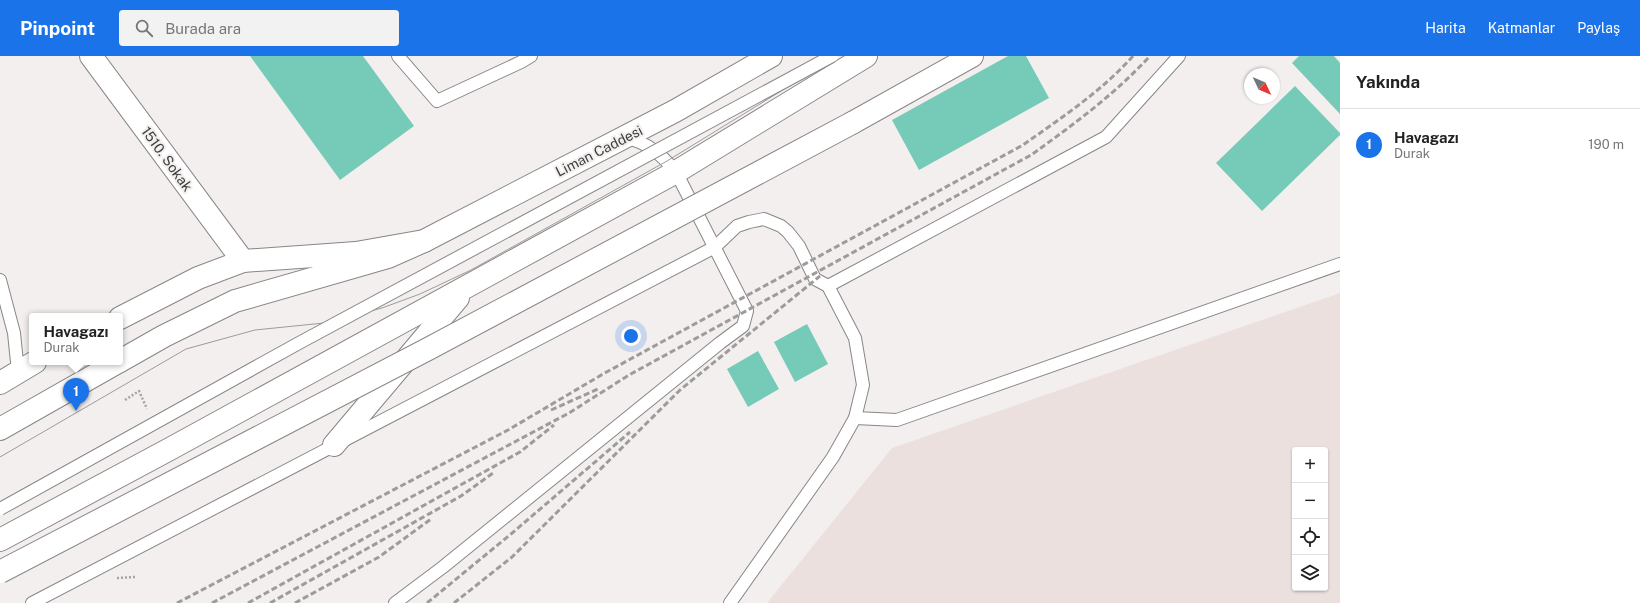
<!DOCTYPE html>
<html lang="tr">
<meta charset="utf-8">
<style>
body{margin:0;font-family:"Public Sans",sans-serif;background:#f2f2f2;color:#222}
.controls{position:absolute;right:12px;bottom:12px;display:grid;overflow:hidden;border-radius:4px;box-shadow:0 1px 3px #0004}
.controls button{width:36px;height:36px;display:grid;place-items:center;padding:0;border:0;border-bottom:1px solid #e0e0e0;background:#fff;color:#222;font:20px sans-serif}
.compass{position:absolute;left:1244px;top:12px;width:36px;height:36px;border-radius:50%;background:#fff;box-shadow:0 1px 3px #0004;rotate:134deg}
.you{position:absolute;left:631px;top:280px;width:14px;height:14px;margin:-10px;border:3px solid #fff;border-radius:50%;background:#1a73e8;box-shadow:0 0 0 6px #1a73e833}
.badge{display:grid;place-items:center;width:26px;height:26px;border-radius:50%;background:#1a73e8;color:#fff;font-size:13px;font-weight:700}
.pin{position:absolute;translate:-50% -33px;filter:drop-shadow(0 1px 2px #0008)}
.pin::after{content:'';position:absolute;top:21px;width:14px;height:12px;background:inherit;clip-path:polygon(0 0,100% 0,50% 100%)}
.popup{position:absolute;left:29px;top:257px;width:94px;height:52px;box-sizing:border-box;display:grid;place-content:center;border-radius:4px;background:#fff;filter:drop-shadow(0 1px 3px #0005);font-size:13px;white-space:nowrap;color:#767676}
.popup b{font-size:15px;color:#222}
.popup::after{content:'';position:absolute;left:50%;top:100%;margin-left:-8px;border:8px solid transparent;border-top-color:#fff}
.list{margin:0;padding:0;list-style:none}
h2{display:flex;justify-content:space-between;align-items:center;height:52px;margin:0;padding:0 16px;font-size:17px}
h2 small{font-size:13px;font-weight:400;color:#767676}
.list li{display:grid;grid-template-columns:26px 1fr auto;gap:12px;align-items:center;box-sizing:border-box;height:72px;padding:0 16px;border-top:1px solid #e0e0e0}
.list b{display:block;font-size:15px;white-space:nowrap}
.list p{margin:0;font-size:13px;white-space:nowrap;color:#767676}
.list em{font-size:13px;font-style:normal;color:#767676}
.icon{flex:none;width:22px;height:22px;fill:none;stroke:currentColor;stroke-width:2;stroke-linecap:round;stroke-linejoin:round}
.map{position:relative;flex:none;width:1340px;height:547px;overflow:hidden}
header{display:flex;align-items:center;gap:24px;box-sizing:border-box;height:56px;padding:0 20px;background:#1a73e8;color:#fff}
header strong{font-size:19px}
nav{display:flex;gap:22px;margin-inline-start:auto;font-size:14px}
.search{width:280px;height:36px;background:#f2f2f2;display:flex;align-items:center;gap:10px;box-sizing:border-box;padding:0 14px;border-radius:4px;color:#767676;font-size:15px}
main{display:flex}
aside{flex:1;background:#fff}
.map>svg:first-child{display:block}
.built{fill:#ebe0dd;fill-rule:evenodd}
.building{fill:#76cab8}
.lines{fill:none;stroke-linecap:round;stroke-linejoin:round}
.service-casing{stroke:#898686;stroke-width:14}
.minor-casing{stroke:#898686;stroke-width:24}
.primary-casing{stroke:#898686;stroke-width:24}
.trunk-casing{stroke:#898686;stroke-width:24}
.path{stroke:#a6a3a2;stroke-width:2.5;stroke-dasharray:2 2;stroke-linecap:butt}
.service{stroke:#fff;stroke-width:12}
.minor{stroke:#fff;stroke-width:22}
.primary{stroke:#fff;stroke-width:22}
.trunk{stroke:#fff;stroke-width:22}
.tram{stroke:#9e9b9b;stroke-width:1}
.rail{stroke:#9e9b9b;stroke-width:3;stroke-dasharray:6 3;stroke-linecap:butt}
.service-bridge-casing{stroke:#898686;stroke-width:14;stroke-linecap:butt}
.trunk-bridge-casing{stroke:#898686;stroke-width:24;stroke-linecap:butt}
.service-bridge{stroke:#fff;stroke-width:12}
.trunk-bridge{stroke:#fff;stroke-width:22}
.labels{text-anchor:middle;stroke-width:4;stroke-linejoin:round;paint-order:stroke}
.street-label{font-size:14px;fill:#3d3b3b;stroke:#f3efee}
</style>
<header>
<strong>Pinpoint</strong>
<div class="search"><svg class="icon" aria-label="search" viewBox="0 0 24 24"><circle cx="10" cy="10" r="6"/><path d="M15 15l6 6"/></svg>Burada ara</div>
<nav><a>Harita</a><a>Katmanlar</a><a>Paylaş</a></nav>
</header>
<main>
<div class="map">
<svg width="1340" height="547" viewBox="0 0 1340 547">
<rect width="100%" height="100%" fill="#f3efee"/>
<path class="built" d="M1340,237V547H767L892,392ZM1295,394H1325V532H1295Z"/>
<g class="building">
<path d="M250,0H363L414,70L340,124Z"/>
<path d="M1008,0H1026L1049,42L919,114L892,64Z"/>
<path d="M1299,0H1334L1340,7V58L1292,7Z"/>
<path d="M1295,30L1340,77V79L1262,155L1216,107Z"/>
<path d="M807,268L828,308L795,326L774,286Z"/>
<path d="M758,295L779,333L748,351L727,313Z"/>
</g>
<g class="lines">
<g class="service-casing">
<g id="service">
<path d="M398,0L437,45L521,6L531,0"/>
<path d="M0,224L14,277L18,316"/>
<path d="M828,230L1106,81L1179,0"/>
<path d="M32,547L715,191L737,170L749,166L764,163L781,170L788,176L799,190L815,223L828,230L855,282L863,329L855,362"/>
<path d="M395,547L443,511L720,287L743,270L747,255L676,116C660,97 648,87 624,81"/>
<path d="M730,547L833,401L855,362L897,364L1340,208"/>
</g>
</g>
<g class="minor-casing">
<path id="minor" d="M91,0L243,205"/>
</g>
<g class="primary-casing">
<g id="primary">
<path d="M120,262L198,222L243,205L356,197L424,185L675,55L771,0"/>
<path d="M0,327L35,306"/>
<path d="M334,389L458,242"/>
<path d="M0,484L168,394L676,116L866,0"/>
</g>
</g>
<g class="trunk-casing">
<g id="trunk">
<path d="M852,67L972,0"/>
<path d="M120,305L164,280L235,245L388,201L424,185"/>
<path d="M0,373L118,306"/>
</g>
</g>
<g class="path">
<path d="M125,344L139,335L147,353"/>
<path d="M117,522L135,521"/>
</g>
<use href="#service" class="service"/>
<use href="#minor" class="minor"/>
<use href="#primary" class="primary"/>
<use href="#trunk" class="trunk"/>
<path class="tram" d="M0,401L186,293L255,274L324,267L382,252L420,238L471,214L667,105L838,0"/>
<g class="rail">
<path d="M551,354L598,333"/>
<path d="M177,547L508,374L603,318L1023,89C1061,62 1102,35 1133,0"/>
<path d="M212,547L569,357L629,319L1031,99C1073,69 1115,38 1150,0"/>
<path d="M248,547L520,396L554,369"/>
<path d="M270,547L461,440L493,417"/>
<path d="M295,547L379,501L431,463"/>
<path d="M427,547L511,478L630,376"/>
<path d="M454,547L512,501L680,334L820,220"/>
</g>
<g class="service-bridge-casing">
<path id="service-bridge" d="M0,453L299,287L832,0"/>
</g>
<g class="trunk-bridge-casing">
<path id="trunk-bridge" d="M0,516L428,293L852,67"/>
</g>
<use href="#service-bridge" class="service-bridge"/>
<use href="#trunk-bridge" class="trunk-bridge"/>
</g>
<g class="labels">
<g class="street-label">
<text transform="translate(599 95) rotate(-27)" y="5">Liman Caddesi</text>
<text transform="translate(167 103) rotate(54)" y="5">1510. Sokak</text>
</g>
</g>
</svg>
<div class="controls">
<button>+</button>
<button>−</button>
<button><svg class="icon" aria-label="locate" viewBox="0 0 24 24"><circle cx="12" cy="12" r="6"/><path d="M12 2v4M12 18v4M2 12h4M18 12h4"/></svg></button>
<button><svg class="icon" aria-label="layers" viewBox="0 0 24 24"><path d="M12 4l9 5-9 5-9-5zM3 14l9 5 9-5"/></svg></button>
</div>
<svg class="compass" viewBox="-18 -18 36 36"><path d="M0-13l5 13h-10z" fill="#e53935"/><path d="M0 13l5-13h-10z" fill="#767676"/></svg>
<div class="you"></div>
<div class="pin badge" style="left:76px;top:355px">1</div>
<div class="popup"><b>Havagazı</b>Durak</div>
</div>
<aside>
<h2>Yakında<small></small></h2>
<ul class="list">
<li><span class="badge">1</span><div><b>Havagazı</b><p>Durak</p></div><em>190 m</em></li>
</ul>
</aside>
</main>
